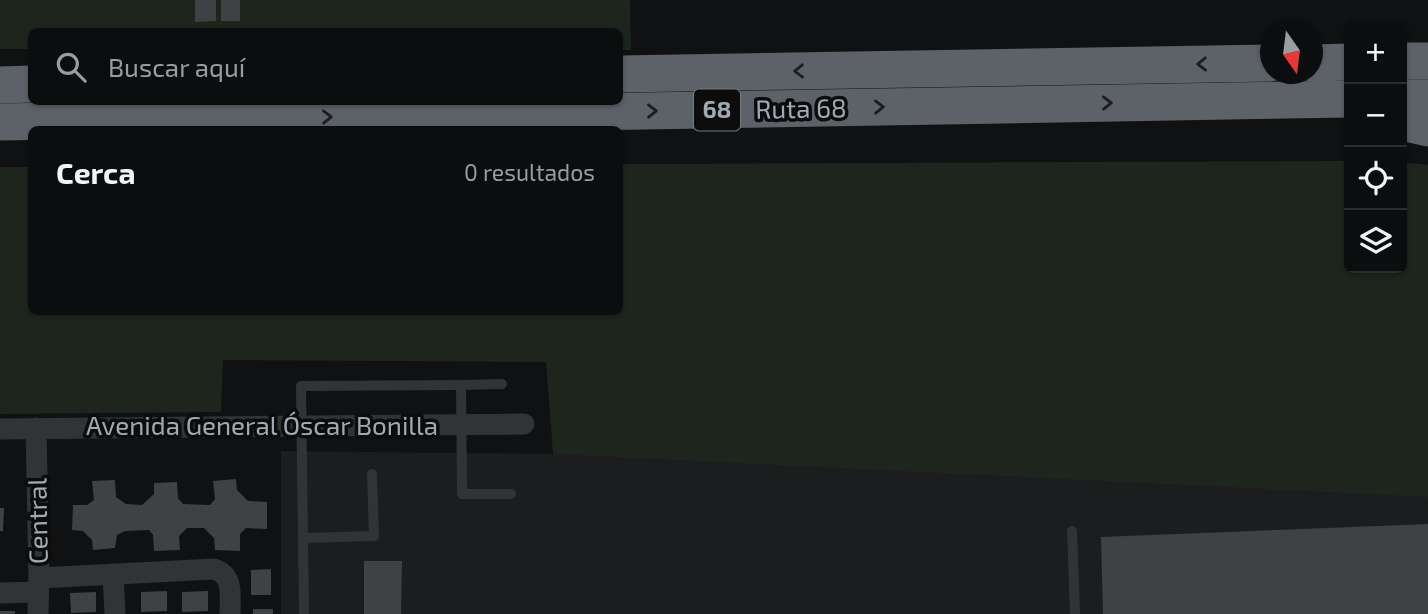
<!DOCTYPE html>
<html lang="es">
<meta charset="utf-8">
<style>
body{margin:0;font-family:"Exo 2",sans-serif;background:#151617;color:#f1f3f6}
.controls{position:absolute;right:21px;top:21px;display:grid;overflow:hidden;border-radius:10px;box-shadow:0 2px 5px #0004}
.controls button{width:63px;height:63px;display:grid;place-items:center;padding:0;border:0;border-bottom:2px solid #2c2d2e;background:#0c0d0e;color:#f1f3f6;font:35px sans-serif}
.compass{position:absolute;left:1260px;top:21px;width:63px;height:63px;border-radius:50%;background:#0c0d0e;box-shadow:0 2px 5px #0004;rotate:166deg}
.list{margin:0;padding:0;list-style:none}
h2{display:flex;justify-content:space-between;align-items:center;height:91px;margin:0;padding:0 28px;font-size:30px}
h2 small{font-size:23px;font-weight:400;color:#9a9c9e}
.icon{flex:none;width:38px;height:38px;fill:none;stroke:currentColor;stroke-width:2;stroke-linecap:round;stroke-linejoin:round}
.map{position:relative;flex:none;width:1428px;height:614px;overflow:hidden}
.search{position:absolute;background:#0c0d0e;box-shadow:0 2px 5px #0004;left:28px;top:28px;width:595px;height:77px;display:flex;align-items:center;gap:18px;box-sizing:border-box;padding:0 24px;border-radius:10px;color:#9a9c9e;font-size:26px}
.panel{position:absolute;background:#0c0d0e;box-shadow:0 2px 5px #0004;left:28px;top:126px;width:595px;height:189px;border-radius:10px}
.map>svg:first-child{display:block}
.built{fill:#1c1d1f}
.green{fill:#1d251d}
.building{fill:#3f4145}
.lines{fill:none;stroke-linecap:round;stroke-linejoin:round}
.lane{stroke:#313337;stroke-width:10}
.street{stroke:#313337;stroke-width:21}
.highway{stroke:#5d6269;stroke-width:37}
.oneway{stroke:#1c1d1f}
.labels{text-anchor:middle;stroke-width:7;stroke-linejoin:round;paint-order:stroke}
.shield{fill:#0c0c0d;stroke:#747b82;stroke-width:2}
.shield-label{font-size:24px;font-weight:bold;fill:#a1aab4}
.street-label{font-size:26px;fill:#a1aab4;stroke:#0c0c0d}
</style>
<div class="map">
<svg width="1428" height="614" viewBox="0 0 1428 614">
<rect width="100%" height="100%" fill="#101112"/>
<path class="built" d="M1428,440V614H281V451L553,454Z"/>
<g class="green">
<path d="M0,0H630L631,50H620V32H32L31,49H0Z"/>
<path d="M1349,161V268H1402V162L1428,165V497L553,454L546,362L223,360L221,412L0,414V167H31L32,312H620V164Z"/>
</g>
<g class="building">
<path d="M195,0H216V21L195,22Z"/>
<rect x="221" y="0" width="19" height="21"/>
<path d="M236,479L237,490L248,501L267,502V529L246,528L240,534V551L215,550L214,538L204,528H187L179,536L180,550L154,551L153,535L149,530L125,531L117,535L115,548L93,550L92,540L83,531L72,530L73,505H87L94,500L92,481L115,480L116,497L126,504L142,505L154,494V483L177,482L178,498L183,504L210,505L215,499L213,481Z"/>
<path d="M0,508H4L3,531H0Z"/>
<path d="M1428,524V614H1103L1101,537Z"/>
<path d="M364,561H402L401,614H364Z"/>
<path d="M271,569V595H251V570Z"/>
<path d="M167,591V611L141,612V592Z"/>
<path d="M208,591V611L182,612V592Z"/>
<path d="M96,592V612L71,613L70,593Z"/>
<rect x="253" y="609" width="20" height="5"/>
<rect x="0" y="611" width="15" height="3"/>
</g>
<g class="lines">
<g class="lane">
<path d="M502,384L461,385L462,494H511"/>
<path d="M1072,531L1075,614"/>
<path d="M303,538L374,536L372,474"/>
<path d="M304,614L301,386L461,385"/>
</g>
<g class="street">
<path d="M36,428L39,578L38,614"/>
<path d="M0,429L524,424"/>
<path d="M113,574L115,614"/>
<path d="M39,578L214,569C234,575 230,596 230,614"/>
<path d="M0,593L38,592"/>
</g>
<g class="highway">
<path d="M1402,61H1428"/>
<path d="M1312,63L1349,62"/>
<path d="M620,74L1270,63"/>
<path d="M0,85L32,84"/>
<path d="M1402,98H1428"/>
<path d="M0,122L1349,99"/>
<path d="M1402,122L1428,128"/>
</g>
</g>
<defs><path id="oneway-chevron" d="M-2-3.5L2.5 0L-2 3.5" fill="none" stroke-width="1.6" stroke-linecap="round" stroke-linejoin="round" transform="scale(1.75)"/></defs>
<g class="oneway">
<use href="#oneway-chevron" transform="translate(1202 64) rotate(179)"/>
<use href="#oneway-chevron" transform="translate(799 71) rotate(179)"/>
<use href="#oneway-chevron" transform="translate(1107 103) rotate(-1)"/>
<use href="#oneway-chevron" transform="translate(879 107) rotate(-1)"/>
<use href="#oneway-chevron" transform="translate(652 111) rotate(-1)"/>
<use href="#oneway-chevron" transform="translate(327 117) rotate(-1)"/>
</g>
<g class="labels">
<rect class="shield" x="694" y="89.5" width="46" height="41" rx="5"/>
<g class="shield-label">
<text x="717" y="118">68</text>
</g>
<g class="street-label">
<text transform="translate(801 109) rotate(-1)" y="9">Ruta 68</text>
<text x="262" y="435">Avenida General Óscar Bonilla</text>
<text transform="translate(38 521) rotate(-91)" y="9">Central</text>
</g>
</g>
</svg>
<div class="controls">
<button>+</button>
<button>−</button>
<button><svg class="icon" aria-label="locate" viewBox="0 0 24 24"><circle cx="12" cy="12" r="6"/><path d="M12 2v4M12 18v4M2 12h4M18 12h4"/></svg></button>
<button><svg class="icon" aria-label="layers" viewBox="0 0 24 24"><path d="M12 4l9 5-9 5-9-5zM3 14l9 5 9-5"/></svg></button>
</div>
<svg class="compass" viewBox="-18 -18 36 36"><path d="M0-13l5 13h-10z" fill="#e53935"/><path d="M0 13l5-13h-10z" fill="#9a9c9e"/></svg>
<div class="search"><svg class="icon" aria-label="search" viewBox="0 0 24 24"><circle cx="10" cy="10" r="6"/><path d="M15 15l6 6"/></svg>Buscar aquí</div>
<section class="panel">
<h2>Cerca<small>0 resultados</small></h2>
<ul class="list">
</ul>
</section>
</div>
